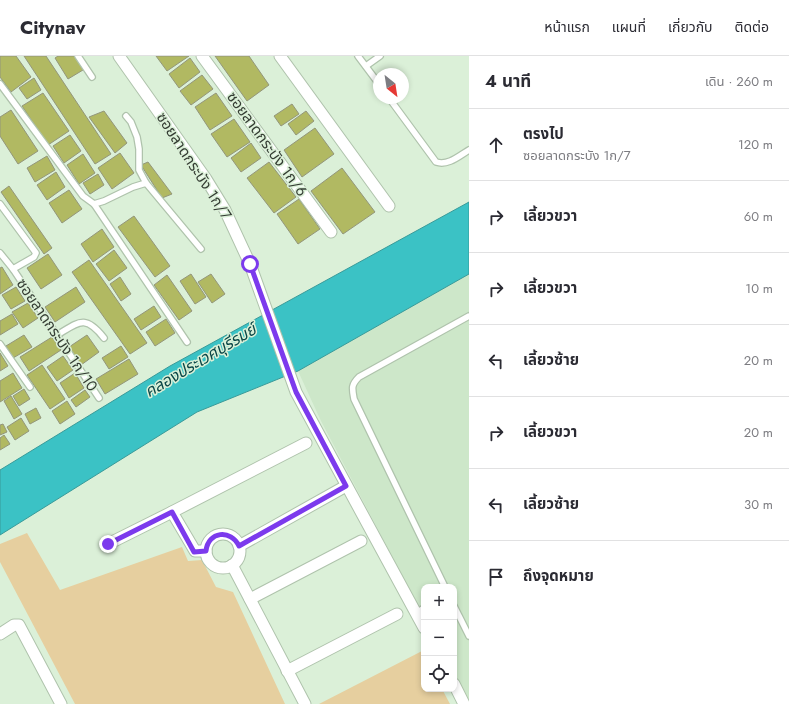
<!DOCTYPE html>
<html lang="th">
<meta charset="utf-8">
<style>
body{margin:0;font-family:Jost,"Noto Sans Thai",sans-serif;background:#f7f7f7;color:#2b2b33}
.controls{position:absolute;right:12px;bottom:12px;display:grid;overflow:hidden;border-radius:8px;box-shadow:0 2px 6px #0003}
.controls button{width:36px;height:36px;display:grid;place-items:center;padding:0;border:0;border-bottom:1px solid #e1e1e2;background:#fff;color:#2b2b33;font:20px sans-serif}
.compass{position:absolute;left:373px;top:12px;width:36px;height:36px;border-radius:50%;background:#fff;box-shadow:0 2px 6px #0003;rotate:150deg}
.stop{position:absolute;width:12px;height:12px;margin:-9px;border:3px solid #7c3aed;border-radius:50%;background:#fff}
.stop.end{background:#7c3aed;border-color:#fff;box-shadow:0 1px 4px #0008}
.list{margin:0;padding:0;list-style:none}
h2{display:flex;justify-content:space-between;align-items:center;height:52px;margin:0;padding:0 16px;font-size:17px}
h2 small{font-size:13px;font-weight:400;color:#7c7c81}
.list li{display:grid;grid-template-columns:26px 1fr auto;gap:12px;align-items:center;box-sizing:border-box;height:72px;padding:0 16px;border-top:1px solid #e1e1e2}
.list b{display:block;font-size:15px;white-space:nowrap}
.list p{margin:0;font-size:13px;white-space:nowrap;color:#7c7c81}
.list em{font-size:13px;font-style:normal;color:#7c7c81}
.icon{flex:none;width:22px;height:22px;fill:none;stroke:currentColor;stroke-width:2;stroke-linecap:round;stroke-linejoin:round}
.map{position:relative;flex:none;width:469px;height:648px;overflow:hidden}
header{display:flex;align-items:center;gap:24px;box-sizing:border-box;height:56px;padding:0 20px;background:#fff;border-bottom:1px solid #e1e1e2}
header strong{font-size:19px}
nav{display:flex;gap:22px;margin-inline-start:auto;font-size:14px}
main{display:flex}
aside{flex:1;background:#fff}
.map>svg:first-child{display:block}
.built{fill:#cde7c9}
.green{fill:#e6cf9f}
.water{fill:#3bc2c5;stroke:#399a99}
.building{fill:#b1b962;stroke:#93967b}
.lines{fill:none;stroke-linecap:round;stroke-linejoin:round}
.service-casing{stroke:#afc3ac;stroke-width:8}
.minor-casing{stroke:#afc3ac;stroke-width:13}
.service{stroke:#fff;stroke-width:5.5}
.minor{stroke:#fff;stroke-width:11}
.route{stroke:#7c3aed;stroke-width:5}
.labels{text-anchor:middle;stroke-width:3;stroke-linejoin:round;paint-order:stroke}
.street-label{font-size:15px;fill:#343c33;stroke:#dbf0d8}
.water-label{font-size:16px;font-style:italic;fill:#0a4647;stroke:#dbf0d8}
</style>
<header>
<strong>Citynav</strong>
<nav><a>หน้าแรก</a><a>แผนที่</a><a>เกี่ยวกับ</a><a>ติดต่อ</a></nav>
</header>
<main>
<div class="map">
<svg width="469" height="648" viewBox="0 0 469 648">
<rect width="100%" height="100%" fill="#dbf0d8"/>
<path class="built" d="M469,218V646L454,618V531H424V561L321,365L298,315Z"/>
<g class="green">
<path d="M27,477L60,534L182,491L188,505L202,504L216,531L233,536L285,648H75L0,506V488Z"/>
<path d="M422,595L424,598V633H442L450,648H319Z"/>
</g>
<path class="water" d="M469,146V218L298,315L197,356L0,479V414L170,310Z"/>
<g class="building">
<path d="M0,0H16L31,21L11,36L0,21Z"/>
<path d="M24,0H46L111,98L95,108Z"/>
<path d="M58,0H75L83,14L68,23L55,2Z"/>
<path d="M156,0H189L167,15Z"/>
<path d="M215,0H249L269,29L247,45Z"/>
<path d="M190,2L200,16L179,32L169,18Z"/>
<path d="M202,19L213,33L191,49L180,35Z"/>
<path d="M34,22L41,34L27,43L19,32Z"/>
<path d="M43,37L69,75L48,89L22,50Z"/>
<path d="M216,37L232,60L210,74L195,51Z"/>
<path d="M292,48L299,58L281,70L274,60Z"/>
<path d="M11,54L38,95L18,108L0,80V61Z"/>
<path d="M104,55L127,87L115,97L89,61Z"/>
<path d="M306,55L314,65L296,79L288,68Z"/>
<path d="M234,63L250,86L227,101L211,78Z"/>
<path d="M315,72L334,98L302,121L284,94Z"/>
<path d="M70,79L81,95L64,107L53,90Z"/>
<path d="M251,87L261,102L241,116L231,102Z"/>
<path d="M120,97L134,117L112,133L98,112Z"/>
<path d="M83,98L95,117L79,128L67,109Z"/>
<path d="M47,100L55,114L35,126L27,112Z"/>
<path d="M148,106L172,138L162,142L141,109Z"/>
<path d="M269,106L296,141L274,157L247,122Z"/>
<path d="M342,112L375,156L343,178L311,135Z"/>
<path d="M56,116L65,131L47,144L37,129Z"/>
<path d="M98,118L104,129L90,138L83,127Z"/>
<path d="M9,130L52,192L44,198L1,136Z"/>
<path d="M69,134L82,153L62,167L49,147Z"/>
<path d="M299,143L320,173L298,188L277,158Z"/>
<path d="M134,160L170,210L155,221L118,171Z"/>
<path d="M102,173L114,191L93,206L81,188Z"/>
<path d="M114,194L127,212L109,225L96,208Z"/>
<path d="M48,198L62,219L41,233L27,212Z"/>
<path d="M89,204L147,287L130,298L72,216Z"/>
<path d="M2,211L13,229L0,238V212Z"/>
<path d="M191,218L206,241L195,248L180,225Z"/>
<path d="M211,218L225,238L212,247L198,226Z"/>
<path d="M167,219L192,255L179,264L154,229Z"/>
<path d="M120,221L131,238L121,245L110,228Z"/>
<path d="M16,231L25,245L11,253L2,239Z"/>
<path d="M76,231L85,246L55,266L45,251Z"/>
<path d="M28,247L38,262L23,272L12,256Z"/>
<path d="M154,250L161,261L141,274L134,263Z"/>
<path d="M12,258L18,268L0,279V265Z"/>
<path d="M166,263L175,277L155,290L146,276Z"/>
<path d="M24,279L32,291L13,302L6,290Z"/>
<path d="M87,279L99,296L81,309L69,291Z"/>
<path d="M52,281L61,294L29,315L20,301Z"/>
<path d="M121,290L128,301L109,313L102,302Z"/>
<path d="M0,297L8,310L0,315Z"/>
<path d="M63,300L73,314L57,325L47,311Z"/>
<path d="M129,303L138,318L105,338L96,323Z"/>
<path d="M42,309L65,343L50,353L27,319Z"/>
<path d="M13,317L22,332L0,346V325Z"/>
<path d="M75,317L84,332L69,342L60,327Z"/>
<path d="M24,333L30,343L19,350L13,340Z"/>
<path d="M85,334L90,341L76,351L71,344Z"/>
<path d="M11,340L22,358L14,363L4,345Z"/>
<path d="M67,345L75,358L60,368L52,355Z"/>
<path d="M36,352L41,362L30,368L25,358Z"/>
<path d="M21,362L29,375L15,384L7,371Z"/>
<path d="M3,368L7,376L0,379V369Z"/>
<path d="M4,379L10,388L0,394V382Z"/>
</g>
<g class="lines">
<g class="service-casing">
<g id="service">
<path d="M78,0L92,21"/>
<path d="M358,0L379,28"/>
<path d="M366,10L380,0"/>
<path d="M0,28L83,140L94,148L104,145L133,131L146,127L201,193"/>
<path d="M389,42L436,106C448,110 459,100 469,94"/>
<path d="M126,60L131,66L137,81L139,93V114L146,127"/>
<path d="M0,148L36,197L34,201L13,213"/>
<path d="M94,148L187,286"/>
<path d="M0,197L13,213L99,342"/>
<path d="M57,279C79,266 85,258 104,282"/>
<path d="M0,288L30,331"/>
<path d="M445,531L354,343C352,332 351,329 359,321L469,260"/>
<path d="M454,550L469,580"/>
<path d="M416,557L424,552"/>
</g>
</g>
<g class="minor-casing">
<g id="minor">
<path d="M119,0L206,123L225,154L250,208L296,336L424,572"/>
<path d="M202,0L331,176"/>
<path d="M280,0L389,150"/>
<circle cx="223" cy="495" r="17"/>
<path d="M108,488L172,456"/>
<path d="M239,490L346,430"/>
<path d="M206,495H195L172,456L306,387"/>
<path d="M232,509L305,648"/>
<path d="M250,543L361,485"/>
<path d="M0,578L14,569H19L61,648"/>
<path d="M287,615L397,558"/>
<path d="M454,628L464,648"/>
</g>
</g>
<use href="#service" class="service"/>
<use href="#minor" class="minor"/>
</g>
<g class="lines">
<path class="route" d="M108,488L172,456L194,496L206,495C208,475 231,473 239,490L346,430L296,336L250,208"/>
</g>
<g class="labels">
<g class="street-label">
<text transform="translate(267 88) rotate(54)" y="5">ซอยลาดกระบัง 1ก/6</text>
<text transform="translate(194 110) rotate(57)" y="5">ซอยลาดกระบัง 1ก/7</text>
<text transform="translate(57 279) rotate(56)" y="5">ซอยลาดกระบัง 1ก/10</text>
</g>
<g class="water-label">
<text transform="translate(200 304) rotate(-31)" y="6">คลองประเวศบุรีรมย์</text>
</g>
</g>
</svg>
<div class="controls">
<button>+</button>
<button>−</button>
<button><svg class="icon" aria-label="locate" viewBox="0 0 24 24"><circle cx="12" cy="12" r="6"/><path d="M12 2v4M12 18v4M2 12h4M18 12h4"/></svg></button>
</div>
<svg class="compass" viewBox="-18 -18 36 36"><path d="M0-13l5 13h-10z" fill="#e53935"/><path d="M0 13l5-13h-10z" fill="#7c7c81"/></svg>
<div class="stop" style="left:250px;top:208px"></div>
<div class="stop end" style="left:108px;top:488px"></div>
</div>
<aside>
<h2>4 นาที<small>เดิน · 260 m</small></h2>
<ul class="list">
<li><svg class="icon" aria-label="ahead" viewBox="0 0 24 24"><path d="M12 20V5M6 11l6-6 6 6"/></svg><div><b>ตรงไป</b><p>ซอยลาดกระบัง 1ก/7</p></div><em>120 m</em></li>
<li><svg class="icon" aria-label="right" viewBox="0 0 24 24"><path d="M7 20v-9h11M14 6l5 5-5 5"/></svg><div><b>เลี้ยวขวา</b></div><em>60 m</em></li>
<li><svg class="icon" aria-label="right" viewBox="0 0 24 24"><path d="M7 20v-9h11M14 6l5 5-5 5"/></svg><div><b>เลี้ยวขวา</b></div><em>10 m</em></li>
<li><svg class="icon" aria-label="left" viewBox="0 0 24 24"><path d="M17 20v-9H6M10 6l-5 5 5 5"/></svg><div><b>เลี้ยวซ้าย</b></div><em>20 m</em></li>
<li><svg class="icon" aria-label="right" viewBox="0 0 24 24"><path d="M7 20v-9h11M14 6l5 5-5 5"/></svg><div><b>เลี้ยวขวา</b></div><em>20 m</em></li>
<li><svg class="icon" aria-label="left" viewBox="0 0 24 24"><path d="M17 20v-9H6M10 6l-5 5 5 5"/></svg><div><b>เลี้ยวซ้าย</b></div><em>30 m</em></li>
<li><svg class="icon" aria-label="arrive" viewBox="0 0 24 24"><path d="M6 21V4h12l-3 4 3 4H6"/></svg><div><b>ถึงจุดหมาย</b></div></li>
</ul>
</aside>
</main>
